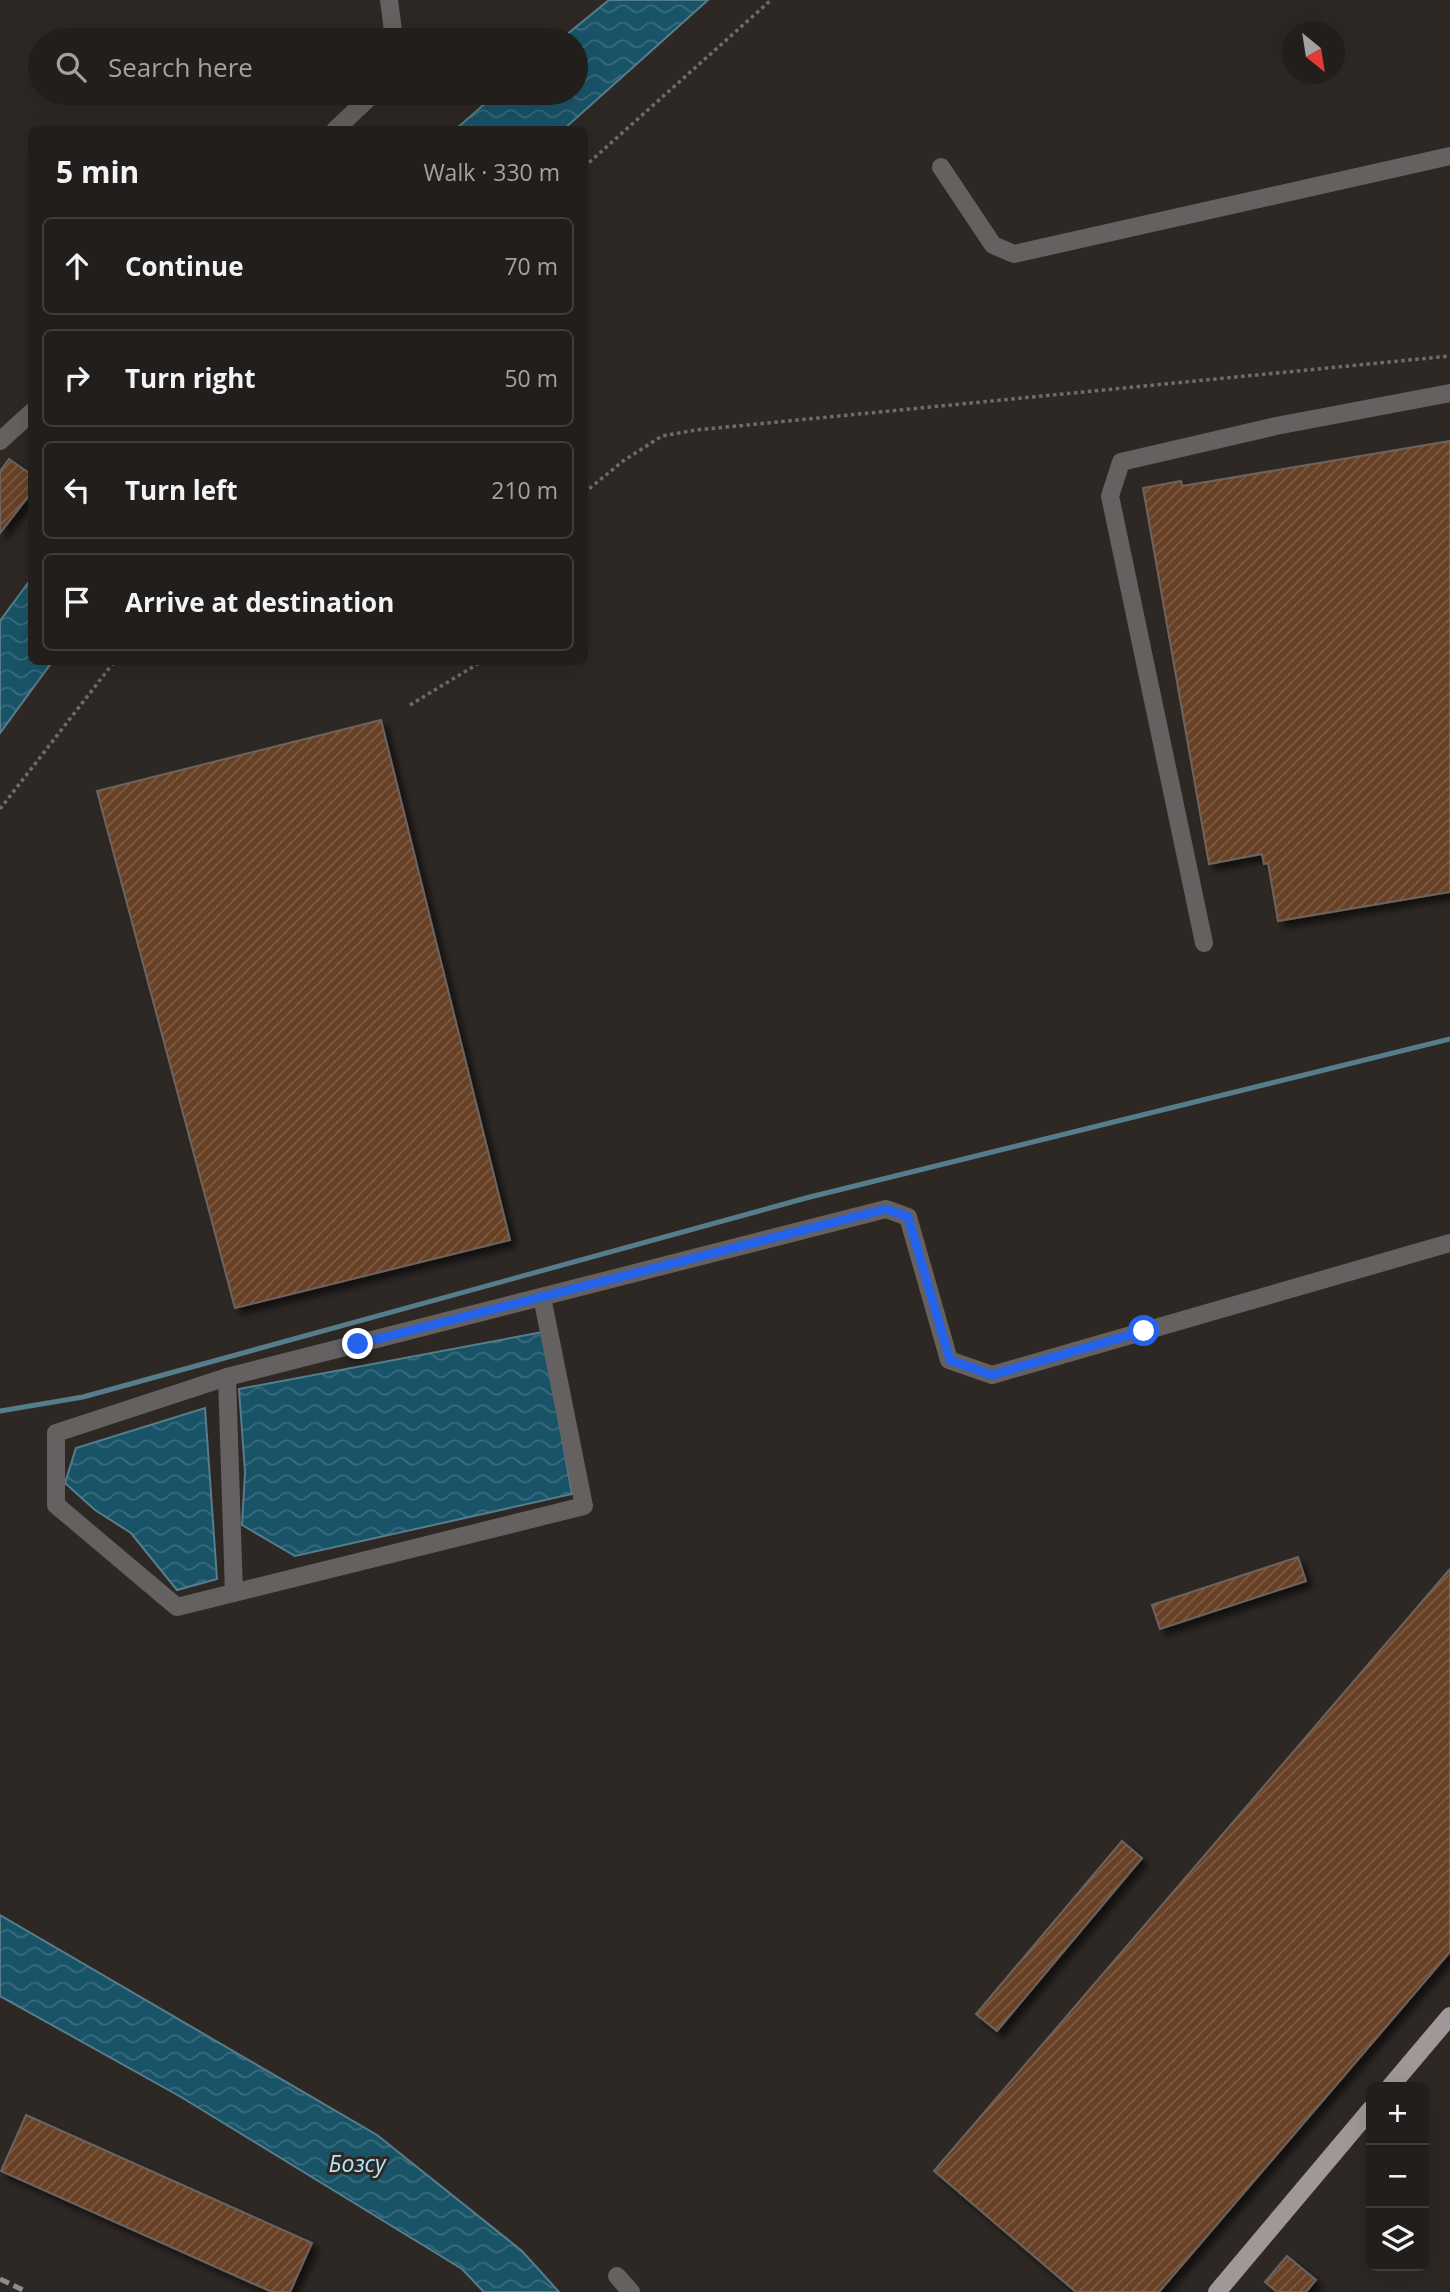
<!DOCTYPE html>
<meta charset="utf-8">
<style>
body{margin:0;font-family:"Open Sans",sans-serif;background:#2e2b29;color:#f1f3f6}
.controls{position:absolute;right:21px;bottom:21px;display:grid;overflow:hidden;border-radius:10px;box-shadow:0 7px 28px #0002}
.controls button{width:63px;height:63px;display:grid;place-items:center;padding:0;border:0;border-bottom:2px solid #3f3c3b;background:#221e1c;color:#f1f3f6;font:35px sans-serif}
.compass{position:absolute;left:1282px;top:21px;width:63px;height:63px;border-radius:50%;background:#221e1c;box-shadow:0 7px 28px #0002;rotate:150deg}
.stop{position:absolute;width:21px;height:21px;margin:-16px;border:5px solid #2563eb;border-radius:50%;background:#fff}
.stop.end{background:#2563eb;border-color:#fff;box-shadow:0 2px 7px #0008}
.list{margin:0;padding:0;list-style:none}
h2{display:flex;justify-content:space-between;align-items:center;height:91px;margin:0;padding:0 28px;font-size:30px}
h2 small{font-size:23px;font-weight:400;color:#a2a2a3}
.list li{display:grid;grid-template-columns:46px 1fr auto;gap:21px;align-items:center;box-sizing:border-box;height:98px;margin:0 14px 14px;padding:0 14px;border:2px solid #3f3c3b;border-radius:10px}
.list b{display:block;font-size:26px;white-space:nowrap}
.list em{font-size:23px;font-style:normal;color:#a2a2a3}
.icon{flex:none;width:38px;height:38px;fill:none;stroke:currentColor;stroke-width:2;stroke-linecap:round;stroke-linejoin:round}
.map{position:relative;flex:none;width:1450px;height:2292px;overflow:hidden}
.search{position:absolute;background:#221e1c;box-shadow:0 7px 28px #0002;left:28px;top:28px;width:560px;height:77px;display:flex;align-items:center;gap:18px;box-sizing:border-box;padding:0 24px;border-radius:38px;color:#a2a2a3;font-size:26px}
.panel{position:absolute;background:#221e1c;box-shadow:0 7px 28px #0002;left:28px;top:126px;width:560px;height:539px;border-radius:10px}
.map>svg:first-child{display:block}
.water{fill:url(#water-waves);stroke:#567d8b;stroke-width:2}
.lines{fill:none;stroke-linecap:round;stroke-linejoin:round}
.stream{stroke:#567d8b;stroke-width:5}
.building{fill:url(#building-hatch);stroke:#6b645f;stroke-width:2;filter:url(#shadow)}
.path{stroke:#716b69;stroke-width:3.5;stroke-dasharray:3.5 3.5;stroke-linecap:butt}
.minor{stroke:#656161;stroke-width:18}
.major{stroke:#a09898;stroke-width:18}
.rail{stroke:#918c89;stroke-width:5;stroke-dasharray:10 5;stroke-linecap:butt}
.route{stroke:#2563eb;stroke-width:9}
.labels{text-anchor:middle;stroke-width:6;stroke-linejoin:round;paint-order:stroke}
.water-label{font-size:23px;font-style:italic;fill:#b3e4f9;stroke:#2e2825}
</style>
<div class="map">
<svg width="1450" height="2292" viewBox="0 0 1450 2292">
<defs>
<pattern id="water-waves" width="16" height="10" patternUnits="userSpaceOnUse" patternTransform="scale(1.75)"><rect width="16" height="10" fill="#195368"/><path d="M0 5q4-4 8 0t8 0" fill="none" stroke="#3a6b7d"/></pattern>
<pattern id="building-hatch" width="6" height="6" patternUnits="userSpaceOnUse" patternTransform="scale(1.75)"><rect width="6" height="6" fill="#684126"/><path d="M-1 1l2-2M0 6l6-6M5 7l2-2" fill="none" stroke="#7d5c45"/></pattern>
<filter id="shadow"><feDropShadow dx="6" dy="6" stdDeviation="3.5" flood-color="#0009"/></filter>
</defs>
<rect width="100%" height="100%" fill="#2e2825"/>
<g class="water">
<path d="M609,0H708L564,129H456L497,93H576V40H560Z"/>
<path d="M31,579L32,662H52L0,733V621Z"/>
<path d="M543,1332L572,1494L295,1556L242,1525L245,1472L239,1389Z"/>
<path d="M205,1408L217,1579L177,1590L131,1533L95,1510L65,1483L76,1448Z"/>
<path d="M0,1915L377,2135L522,2251L559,2292H484L462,2269L181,2097L0,1996Z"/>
</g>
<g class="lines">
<path class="stream" d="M0,1411L83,1397L806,1198L1450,1039"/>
</g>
<g class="building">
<path d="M1450,441V892L1278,921L1268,863L1264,864L1262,854L1209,864L1143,488L1181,481L1182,486Z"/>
<path d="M9,459L32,475V492L0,533V471Z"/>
<path d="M381,720L510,1240L235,1308L97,791Z"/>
<path d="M1298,1557L1306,1581L1160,1629L1152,1605Z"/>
<path d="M1450,1569V1952L1159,2292H1076L934,2171Z"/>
<path d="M1122,1841L1142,1858L997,2031L976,2014Z"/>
<path d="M26,2115L312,2243L290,2292H272L1,2171Z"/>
<path d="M1287,2256L1316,2280L1306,2292H1277L1265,2282Z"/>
</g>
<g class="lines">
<g class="path">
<path d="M584,167L771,0"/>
<path d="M584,493L623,461L662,436L696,430L1450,356"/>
<path d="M410,705L481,662"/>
<path d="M0,809L114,662"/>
</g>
<g class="minor">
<path d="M389,0L393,31L390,40"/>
<path d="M335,130L374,93"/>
<path d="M941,167L993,245L1014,254L1450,156"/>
<path d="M0,441L32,412"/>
<path d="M1204,943L1110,496L1121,462L1276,426L1450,393"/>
<path d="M542,1297L584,1506L177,1607L56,1505V1433L227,1377L886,1209L908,1217L949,1360L992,1375L1450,1243"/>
<path d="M227,1377L234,1593"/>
<path d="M617,2276L631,2292"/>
</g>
<g class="major">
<path d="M1390,2087L1450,2016"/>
<path d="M1217,2292L1371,2109"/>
</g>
<path class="rail" d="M0,2279L27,2292"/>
</g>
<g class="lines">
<path class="route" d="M358,1344L886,1209L908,1217L950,1360L992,1375L1144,1331"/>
</g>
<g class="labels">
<g class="water-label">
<text x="357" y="2172">Бозсу</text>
</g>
</g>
</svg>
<div class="controls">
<button>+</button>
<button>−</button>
<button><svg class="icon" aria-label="layers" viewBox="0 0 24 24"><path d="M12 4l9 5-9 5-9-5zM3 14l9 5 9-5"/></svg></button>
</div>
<svg class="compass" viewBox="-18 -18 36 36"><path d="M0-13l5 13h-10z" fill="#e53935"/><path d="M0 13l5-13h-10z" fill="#a2a2a3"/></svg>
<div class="stop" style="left:1144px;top:1331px"></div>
<div class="stop end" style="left:358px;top:1344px"></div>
<div class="search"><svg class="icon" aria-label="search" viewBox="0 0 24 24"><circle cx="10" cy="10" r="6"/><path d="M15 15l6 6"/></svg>Search here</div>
<section class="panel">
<h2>5 min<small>Walk · 330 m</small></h2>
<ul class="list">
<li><svg class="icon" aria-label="ahead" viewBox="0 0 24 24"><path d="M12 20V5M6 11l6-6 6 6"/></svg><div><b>Continue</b></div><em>70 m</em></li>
<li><svg class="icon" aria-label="right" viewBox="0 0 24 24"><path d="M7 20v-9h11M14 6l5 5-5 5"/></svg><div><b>Turn right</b></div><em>50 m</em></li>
<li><svg class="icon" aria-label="left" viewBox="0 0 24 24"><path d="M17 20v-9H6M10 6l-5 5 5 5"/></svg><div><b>Turn left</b></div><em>210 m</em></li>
<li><svg class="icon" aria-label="arrive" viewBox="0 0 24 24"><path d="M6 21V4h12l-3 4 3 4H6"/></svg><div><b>Arrive at destination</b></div></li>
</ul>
</section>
</div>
